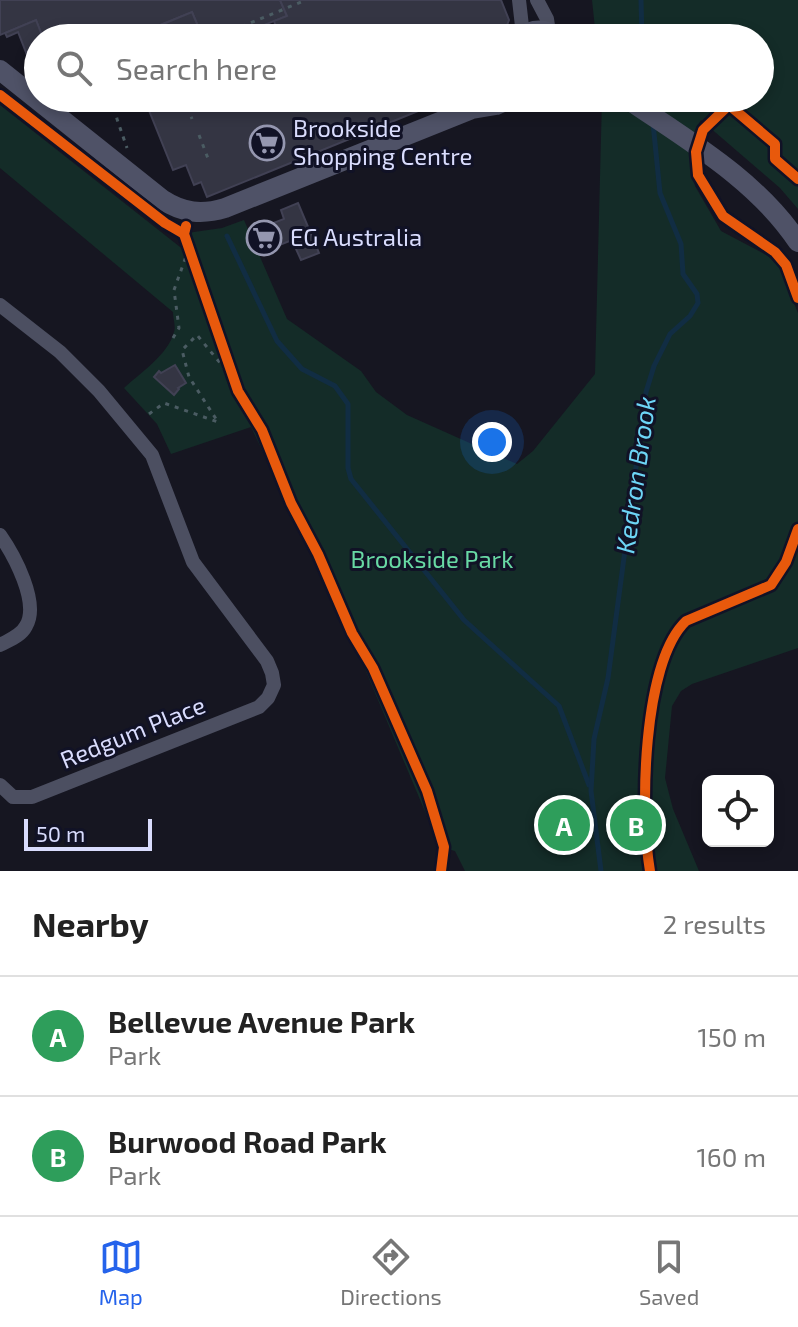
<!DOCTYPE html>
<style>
body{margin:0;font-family:"Exo 2",sans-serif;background:#f6f6f6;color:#222}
.controls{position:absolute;right:24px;bottom:24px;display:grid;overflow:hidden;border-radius:12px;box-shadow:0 4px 12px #0003}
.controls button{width:72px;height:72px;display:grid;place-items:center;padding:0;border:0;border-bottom:2px solid #e0e0e0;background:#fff;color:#222;font:40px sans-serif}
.scale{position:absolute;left:24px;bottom:20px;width:128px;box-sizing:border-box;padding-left:8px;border:4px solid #d9dcfd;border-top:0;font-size:22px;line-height:28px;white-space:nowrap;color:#d9dcfd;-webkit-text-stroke:6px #111226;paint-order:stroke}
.you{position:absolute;left:492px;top:442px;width:28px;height:28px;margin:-20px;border:6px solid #fff;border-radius:50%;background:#1a73e8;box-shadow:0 0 0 12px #1a73e833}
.badge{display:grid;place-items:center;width:52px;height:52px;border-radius:50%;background:#2563eb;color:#fff;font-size:26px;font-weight:700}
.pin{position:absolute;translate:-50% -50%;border:4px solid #fff;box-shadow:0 2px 8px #0006}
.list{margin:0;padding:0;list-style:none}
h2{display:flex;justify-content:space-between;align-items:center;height:104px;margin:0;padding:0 32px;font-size:34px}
h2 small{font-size:26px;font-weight:400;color:#767676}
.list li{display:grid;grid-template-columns:52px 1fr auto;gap:24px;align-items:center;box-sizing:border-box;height:120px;padding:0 32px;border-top:2px solid #e0e0e0}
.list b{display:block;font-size:30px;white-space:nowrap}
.list p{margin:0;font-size:26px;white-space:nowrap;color:#767676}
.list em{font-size:26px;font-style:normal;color:#767676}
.icon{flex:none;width:44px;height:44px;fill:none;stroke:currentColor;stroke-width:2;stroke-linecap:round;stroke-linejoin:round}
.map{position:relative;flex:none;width:798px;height:871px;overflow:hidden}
.search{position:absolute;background:#fff;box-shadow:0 4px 12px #0003;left:24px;right:24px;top:24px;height:88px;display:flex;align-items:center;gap:20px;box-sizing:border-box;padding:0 28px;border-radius:44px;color:#767676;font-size:30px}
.sheet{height:344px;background:#fff}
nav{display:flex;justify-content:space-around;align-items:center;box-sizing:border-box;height:112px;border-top:2px solid #e0e0e0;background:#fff;font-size:22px;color:#767676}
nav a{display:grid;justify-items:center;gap:4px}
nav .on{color:#2563eb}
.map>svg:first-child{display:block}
.green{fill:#142c28}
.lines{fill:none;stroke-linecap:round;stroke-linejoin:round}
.stream{stroke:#112d43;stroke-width:5}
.building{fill:#343543;stroke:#414154;stroke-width:2}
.path{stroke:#4b5c63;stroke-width:3;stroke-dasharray:4 6;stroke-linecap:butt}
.street{stroke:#4c4f61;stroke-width:14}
.secondary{stroke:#4f5267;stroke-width:20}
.cycleway-casing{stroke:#111226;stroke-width:15}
.cycleway{stroke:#e8590c;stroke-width:10}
.labels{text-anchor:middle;stroke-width:6;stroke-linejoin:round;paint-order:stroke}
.poi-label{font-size:24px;fill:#d9dcfd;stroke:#111226;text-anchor:start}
.park-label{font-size:24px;fill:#68d9a4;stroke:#111226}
.street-label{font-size:24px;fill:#d9dcfd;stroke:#111226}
.water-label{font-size:26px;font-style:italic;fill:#6dd5f6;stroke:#111226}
</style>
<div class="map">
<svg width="798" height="871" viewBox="0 0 798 871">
<rect width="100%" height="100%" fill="#161621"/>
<path class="green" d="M592,0H798V209L780,188L701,120L696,129L692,165L695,186L721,231L768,256L779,267L798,313V648L692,684L681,691L672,706L665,778L673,809L699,871H465L455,851L440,847L362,662L251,427L171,454L157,424L124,388C140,373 168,355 174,332C176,327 173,318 173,312L0,168V105L194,258L187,233L222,228L244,220L287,319L361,371L376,392L407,415L517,464L533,451L595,374L602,98H760V38H596Z"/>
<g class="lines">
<g class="stream">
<path d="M641,0L642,38"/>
<path d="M227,236L277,341L302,369L335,386L348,404V468L351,479L464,620L559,706L589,785"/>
<path d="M601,871L591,791L594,739L608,678L646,392L654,366L670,334L690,316L698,303L697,294L683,274L681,244L660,193L653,123"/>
</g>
</g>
<g class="building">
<path d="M0,0H280L287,16L231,38H203L192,12L128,38H74L73,35L65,38H43L36,20L0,35Z"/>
<path d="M280,0H501L509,20L502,38H274L279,36L274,21L287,16Z"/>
<path d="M192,12L203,38H128L156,27Z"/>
<path d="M36,20L43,38H38V77L36,78L18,32L7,37L5,33Z"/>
<path d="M267,25L273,38H236Z"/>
<path d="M144,98H450L207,197L201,182L194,185L186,165L173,170Z"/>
<path d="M298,203L319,253L301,260L292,240L272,248L263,227L284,219L281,210Z"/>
<path d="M263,228L271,246L265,249L257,231Z"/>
<path d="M175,365L186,383L178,388L179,389L174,395L154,377L159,371L161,373Z"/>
</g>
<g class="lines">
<g class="path">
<path d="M160,37L156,27H179"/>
<path d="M214,38L306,0"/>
<path d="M113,98L117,119L127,148"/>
<path d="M184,98L192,119"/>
<path d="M199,135L209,161"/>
<path d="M173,338L179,328L174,290L189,248"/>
<path d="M149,414L164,403L218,422L189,377L182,350L197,335L235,381"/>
</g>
<g class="street">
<path d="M519,0L523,35"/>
<path d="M537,0L547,19L549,32"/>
<path d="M0,305L60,352L99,391L152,455L193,562L267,661L272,673L274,685L268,698L259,707L32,797H13L0,785"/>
<path d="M0,535C14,555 40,603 26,626C21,636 9,640 0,645"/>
</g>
<g class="secondary">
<path d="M520,38C532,28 546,28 558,38"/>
<path d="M0,70L163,200C183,213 202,215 225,208L472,109L496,105L512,98"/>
<path d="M626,98C687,140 756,179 798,242"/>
</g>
<g class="cycleway-casing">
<g id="cycleway">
<path d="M0,95L165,223L184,234"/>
<path d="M731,98L729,105L703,130L696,152L698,175L723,216L775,252L786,265L798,298"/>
<path d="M729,105L775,144V159L798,179"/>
<path d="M186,226L184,234L238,391L262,430L291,503L318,554L352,633L373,668L427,791L444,847L441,871"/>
<path d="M650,871C640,813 642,663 686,621L771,585L786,562L798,529"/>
</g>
</g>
<use href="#cycleway" class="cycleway"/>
</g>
<defs>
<g id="supermarket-ring" transform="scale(1.8)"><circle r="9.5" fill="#111226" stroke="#9597b0" stroke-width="1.5"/><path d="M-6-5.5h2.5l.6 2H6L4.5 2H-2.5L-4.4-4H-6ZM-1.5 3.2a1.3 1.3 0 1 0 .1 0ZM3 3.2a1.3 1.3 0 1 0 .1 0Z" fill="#9597b0"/></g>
</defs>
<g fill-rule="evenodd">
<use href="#supermarket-ring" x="267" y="143"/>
<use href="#supermarket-ring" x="264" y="238"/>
</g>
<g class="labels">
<g class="poi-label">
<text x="293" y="137">Brookside<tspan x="293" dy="28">Shopping Centre</tspan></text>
<text x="290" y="246">EG Australia</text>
</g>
<g class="park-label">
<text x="432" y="568">Brookside Park</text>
</g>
<g class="street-label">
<text transform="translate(133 733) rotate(-22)" y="8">Redgum Place</text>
</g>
<g class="water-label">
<text transform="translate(636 475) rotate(-82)" y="9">Kedron Brook</text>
</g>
</g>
</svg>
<div class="controls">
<button><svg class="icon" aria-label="locate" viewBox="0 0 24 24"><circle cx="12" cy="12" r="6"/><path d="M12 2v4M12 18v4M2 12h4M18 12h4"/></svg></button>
</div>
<div class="scale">50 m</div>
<div class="you"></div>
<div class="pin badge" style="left:564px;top:825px;background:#2e9e5b">A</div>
<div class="pin badge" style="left:636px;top:825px;background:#2e9e5b">B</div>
<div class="search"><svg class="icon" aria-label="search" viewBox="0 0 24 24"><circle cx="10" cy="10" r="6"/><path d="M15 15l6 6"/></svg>Search here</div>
</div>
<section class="sheet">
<h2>Nearby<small>2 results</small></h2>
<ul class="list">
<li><span class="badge" style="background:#2e9e5b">A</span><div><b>Bellevue Avenue Park</b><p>Park</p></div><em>150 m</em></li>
<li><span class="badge" style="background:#2e9e5b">B</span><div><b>Burwood Road Park</b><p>Park</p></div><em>160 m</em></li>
</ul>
</section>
<nav>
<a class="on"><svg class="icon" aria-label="map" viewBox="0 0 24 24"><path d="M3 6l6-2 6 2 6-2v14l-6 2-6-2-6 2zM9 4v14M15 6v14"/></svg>Map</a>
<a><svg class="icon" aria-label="directions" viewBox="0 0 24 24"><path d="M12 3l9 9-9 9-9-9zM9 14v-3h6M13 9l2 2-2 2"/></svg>Directions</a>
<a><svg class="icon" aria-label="saved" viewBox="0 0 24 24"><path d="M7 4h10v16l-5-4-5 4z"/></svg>Saved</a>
</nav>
